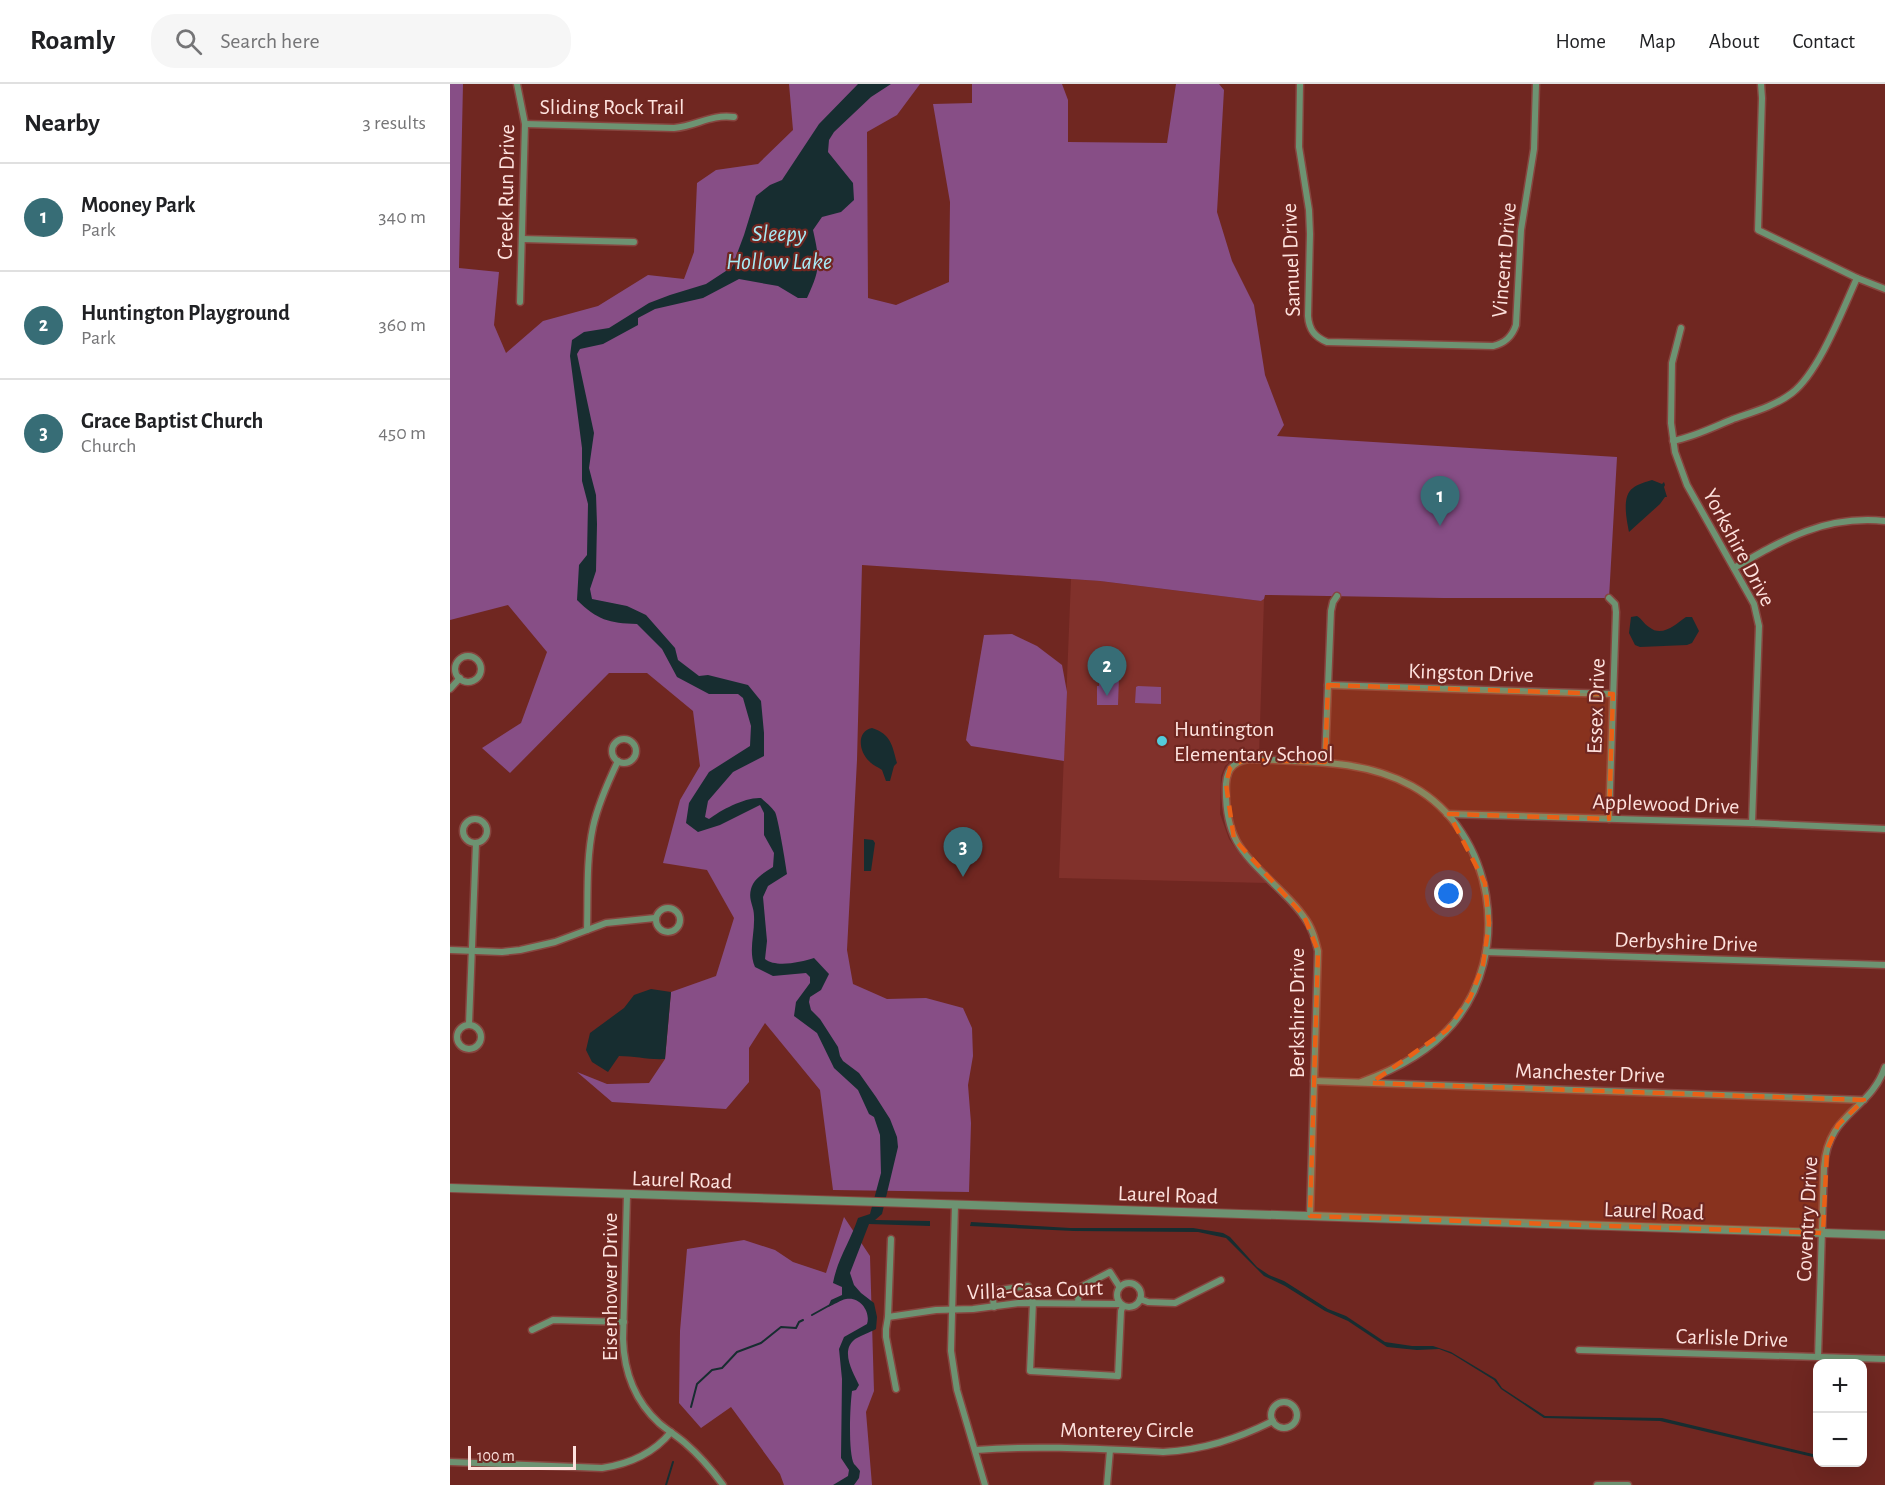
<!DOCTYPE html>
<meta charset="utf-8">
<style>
body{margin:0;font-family:"Alegreya Sans",sans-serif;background:#f6f6f6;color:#202124}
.controls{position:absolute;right:18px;bottom:18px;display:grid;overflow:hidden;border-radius:12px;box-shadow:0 6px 24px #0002}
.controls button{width:54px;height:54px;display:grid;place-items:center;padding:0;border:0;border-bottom:2px solid #e0e0e0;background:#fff;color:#202124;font:30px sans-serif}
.scale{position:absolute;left:18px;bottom:15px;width:108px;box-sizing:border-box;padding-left:6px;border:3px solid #fee2de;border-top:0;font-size:16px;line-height:21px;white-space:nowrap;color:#fee2de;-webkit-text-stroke:4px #702721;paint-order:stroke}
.you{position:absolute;left:999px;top:810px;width:21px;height:21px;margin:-15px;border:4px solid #fff;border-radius:50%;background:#1a73e8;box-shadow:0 0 0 9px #1a73e833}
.badge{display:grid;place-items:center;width:39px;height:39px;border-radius:50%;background:#376d76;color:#fff;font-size:20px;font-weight:700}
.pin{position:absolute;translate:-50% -50px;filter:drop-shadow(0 2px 3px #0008)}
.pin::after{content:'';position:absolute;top:32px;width:21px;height:18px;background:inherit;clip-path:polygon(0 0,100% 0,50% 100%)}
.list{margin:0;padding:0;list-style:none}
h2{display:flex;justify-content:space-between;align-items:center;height:78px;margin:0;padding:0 24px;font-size:26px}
h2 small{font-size:20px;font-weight:400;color:#757577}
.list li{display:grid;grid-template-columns:39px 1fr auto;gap:18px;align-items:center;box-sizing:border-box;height:108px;padding:0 24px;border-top:2px solid #e0e0e0}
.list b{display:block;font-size:22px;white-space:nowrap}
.list p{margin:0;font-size:20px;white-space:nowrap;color:#757577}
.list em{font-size:20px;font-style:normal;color:#757577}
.icon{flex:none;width:33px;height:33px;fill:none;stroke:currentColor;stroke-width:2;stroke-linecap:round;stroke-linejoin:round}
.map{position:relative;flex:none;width:1435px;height:1401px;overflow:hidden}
header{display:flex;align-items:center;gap:36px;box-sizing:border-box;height:84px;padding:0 30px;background:#fff;border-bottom:2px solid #e0e0e0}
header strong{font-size:28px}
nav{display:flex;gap:33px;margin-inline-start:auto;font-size:21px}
.search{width:420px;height:54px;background:#f6f6f6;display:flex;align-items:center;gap:15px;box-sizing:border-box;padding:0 21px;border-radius:24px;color:#757577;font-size:22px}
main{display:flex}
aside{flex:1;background:#fff}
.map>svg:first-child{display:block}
.built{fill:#81312b}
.green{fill:#874e86}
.water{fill:#172d30}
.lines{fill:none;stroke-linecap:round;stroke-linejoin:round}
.stream{stroke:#172d30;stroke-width:2}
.minor-casing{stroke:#87453f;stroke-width:9}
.tertiary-casing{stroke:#87453f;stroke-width:10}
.minor{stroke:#6d9372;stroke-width:6}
.tertiary{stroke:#6d9372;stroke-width:8}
.marked{fill:#e96016;fill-opacity:0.2;stroke:#e96016;stroke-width:4.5;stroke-dasharray:12 8;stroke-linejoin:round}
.poi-dot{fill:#53cbdb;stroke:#702721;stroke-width:2}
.labels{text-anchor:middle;stroke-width:4.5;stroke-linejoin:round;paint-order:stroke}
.street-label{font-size:22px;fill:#fee2de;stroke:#702721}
.poi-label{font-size:22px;fill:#fee2de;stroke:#702721;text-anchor:start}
.water-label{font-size:24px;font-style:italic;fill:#a7ebf5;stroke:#702721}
</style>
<header>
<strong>Roamly</strong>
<div class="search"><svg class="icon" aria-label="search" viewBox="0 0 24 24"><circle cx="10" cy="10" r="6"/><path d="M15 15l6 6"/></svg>Search here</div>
<nav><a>Home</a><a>Map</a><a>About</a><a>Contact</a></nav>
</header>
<main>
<aside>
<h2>Nearby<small>3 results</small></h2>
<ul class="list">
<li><span class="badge">1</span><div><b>Mooney Park</b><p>Park</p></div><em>340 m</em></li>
<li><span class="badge">2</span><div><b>Huntington Playground</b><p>Park</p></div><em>360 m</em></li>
<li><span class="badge">3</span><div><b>Grace Baptist Church</b><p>Church</p></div><em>450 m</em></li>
</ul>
</aside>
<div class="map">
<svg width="1435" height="1401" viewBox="0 0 1435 1401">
<rect width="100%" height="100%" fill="#702721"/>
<path class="built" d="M621,495L650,497L811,517L814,515L809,672L788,671L775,682L771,692L770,730L779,755L791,772L817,799L609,794Z"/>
<g class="green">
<path d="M0,0H13L9,184L49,188L44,241L56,269L93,237L148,222L198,191L234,195L244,168L247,99L266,86L308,80L343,46L339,0H470L447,31L417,48L418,214L446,221L499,198L500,118L483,20L522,19V0H612L618,16V58L717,59L726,0H769L774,6L767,128L782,177L804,221L815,291L834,341L827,352L1167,373L1159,514H993L815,511L814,515L811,517L650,497L412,481L407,676L397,866L403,900L437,915L476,914L513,924L522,944L523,972L518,1001L521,1039L519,1108L383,1106L370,1006L315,939L299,964V998L276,1025L162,1018L127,988L157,1000L199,999L215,975L221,908L266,892L284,834L257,786L213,779L230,716L250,682L243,627L197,589H159L60,689L32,664L71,639L97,568L58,521L0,536Z"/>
<path d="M562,550L587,562L612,581L617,608L614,677L521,662L516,656L534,551Z"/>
<path d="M652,591L669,592L668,621H647V602H649V595Z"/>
<path d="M688,602L711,603V620L685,619L686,603Z"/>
<path d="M394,1133L420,1172L424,1307L416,1328L422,1401H334L330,1390L281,1323L251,1344L229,1319L230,1247L237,1165L294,1156L325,1166L343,1178L376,1189Z"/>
</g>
<g class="water">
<path d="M408,0H441L421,13L384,48L379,56L378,68L403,99L404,116L391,128L372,133L363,146C370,178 371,184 357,214H348L328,202L289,195L253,214L205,225L188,234V241L153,260L130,265L127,270L144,349L139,384L146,411L147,440L146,487L140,505L142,515L177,522L196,531L225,564L228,576L249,592L258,591L298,601L311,617L314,649V672L283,688L258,717L255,733L259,735C271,726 295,713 311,714C315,718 321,722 325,728C328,733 336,782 337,790L318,802L313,813L317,857L315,875C326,884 351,878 364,874L379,890L371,906L360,913L359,918L361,926L370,935L388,963L390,972L393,977L409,989L426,1013L440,1035L447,1053L448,1063L432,1130L425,1136L480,1137V1142L419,1140L400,1189L404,1201L411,1209L424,1219L427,1233L426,1245C421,1248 407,1253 404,1256C390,1268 404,1290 409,1301L406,1306L402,1307C400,1322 398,1368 404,1380C406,1382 408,1384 410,1387L409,1394L404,1401H383L398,1392L399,1386L391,1374L392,1295L389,1265L394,1253L417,1240C421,1228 410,1212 396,1215C390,1216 384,1221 378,1223L381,1216L392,1211V1203L383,1199C387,1176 401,1156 408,1134L420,1130L431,1089L430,1051L424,1033L419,1030L408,1006L384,984L367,949L344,932L346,918L360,899V893L356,889L323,892L305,883C298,867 305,850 304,832C304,822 298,816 301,805C304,794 314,789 323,783L324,769L314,751V729L310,721L270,741L248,748L236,739L239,719L259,688L300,662L301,642L293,614L288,610H259L227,593L212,565L187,540C159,539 147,536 127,516L129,481L137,471L138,420L132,397V364L120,272L122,256L134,248L159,244L199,219L220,211L256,200L282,183L294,151L306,112L320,101L332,96L369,40Z"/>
<path d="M1202,396L1212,400L1214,398L1215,401L1214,403L1217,413H1215L1210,420L1179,448C1177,437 1171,412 1183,404C1188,400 1196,398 1202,396Z"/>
<path d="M1187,532C1192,535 1194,540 1199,543C1212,554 1226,540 1236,533H1242L1249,547L1242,559L1237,561L1190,563L1185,561L1179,549L1181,533Z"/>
<path d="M422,644C441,650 442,661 447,679L444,682L440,697H436L432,686C428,683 422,681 419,677C409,668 406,647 422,644Z"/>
<path d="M414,755L423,756L425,759L421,787H414Z"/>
<path d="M201,905L221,908L215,975C199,976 185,972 169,972L158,988L142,978L136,966L140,949L174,924L184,911Z"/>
<path d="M521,1138L620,1144H743L773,1149L780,1153L807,1183L819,1191L834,1197L878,1225L896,1232L935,1258L962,1262H983L1001,1268L1046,1295L1052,1304L1095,1332L1212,1334L1367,1371V1374L1210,1337L1094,1334L1051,1305L1044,1296L1002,1270L989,1265L967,1266L937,1263L898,1237L875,1227L835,1202L814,1192L776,1154L748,1148L624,1147L520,1142Z"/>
</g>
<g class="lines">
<g class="stream">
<path d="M362,1231L380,1221"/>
<path d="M241,1323L247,1300L262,1286L272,1284L287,1268L311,1259L331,1243L346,1244L349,1238L353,1236"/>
<path d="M216,1401L223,1378"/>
</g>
<g class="minor-casing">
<g id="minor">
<path d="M67,0L75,40L70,218"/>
<path d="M850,0L849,63L859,126L860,150L858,232C859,246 865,253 877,258L1043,262C1055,259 1062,253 1066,241L1071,146L1084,65L1086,0"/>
<path d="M1311,0L1312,14L1308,146L1407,194L1435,205"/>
<path d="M75,40L224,44C247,42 260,30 284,33"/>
<path d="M72,155L184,158"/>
<path d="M1231,244L1222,279L1221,339L1225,368L1237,401L1304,520L1309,542L1302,739"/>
<path d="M1223,357C1244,353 1264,343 1283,335C1303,328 1325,322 1342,309C1369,288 1392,227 1407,194"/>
<path d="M1284,484C1334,455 1375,431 1435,437"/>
<path d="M1159,514L1165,520L1166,528L1159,735"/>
<circle cx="18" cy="585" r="13"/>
<path d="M878,601L1163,610"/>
<path d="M0,605L10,594"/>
<circle cx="174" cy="667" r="12"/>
<path d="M875,678L881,527L883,518L887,512"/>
<path d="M997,730L1302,739L1435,745"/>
<circle cx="25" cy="747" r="12"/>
<circle cx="218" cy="836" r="12"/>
<path d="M137,846C138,812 136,776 143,743C148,720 158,698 168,677"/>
<path d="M0,866L52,868L70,866L105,858L156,839L205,834"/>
<path d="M1036,868L1435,881"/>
<path d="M19,940L26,759"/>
<circle cx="19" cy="953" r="12"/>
<path d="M864,997L1414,1016"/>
<path d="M177,1111L173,1255C174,1288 185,1317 209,1339C217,1346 227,1352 235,1359C250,1372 262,1386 273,1401"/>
<path d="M505,1121L501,1267L507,1306L535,1401"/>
<path d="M860,1132L868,867C865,855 862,843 854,833C848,824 840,816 833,809C795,771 774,758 776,700C777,683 786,676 802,675C857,678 913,675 962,702C1045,748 1063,869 1003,940C979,968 945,986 911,998"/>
<path d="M441,1155L438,1233L486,1226L523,1225L569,1219L670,1220"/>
<circle cx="679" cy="1211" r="12"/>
<path d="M690,1215L698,1218L725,1219L771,1196"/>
<path d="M583,1218L580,1287L668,1292L671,1227L673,1222"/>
<path d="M628,1219L629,1204L660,1188L669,1202"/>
<path d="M544,1223L542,1207L578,1202L579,1218"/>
<path d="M438,1233L436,1245V1253L446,1305"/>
<path d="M82,1246L103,1236L174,1238"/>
<path d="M1129,1266L1435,1275"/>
<path d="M1368,1273L1374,1083C1378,1028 1420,1027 1435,983"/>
<circle cx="834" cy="1331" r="13"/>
<path d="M526,1366C588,1361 650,1365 713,1368C753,1366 787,1355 823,1337"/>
<path d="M0,1378L152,1384C180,1380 203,1370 221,1348"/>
<path d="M657,1401L660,1366"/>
<path d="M1147,1401H1178"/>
</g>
</g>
<g class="tertiary-casing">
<path id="tertiary" d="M0,1104L1435,1151"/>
</g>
<use href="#minor" class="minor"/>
<use href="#tertiary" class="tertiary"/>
</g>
<path class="marked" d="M878,601L1163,610L1159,735L999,730L1035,799L1039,839L1033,881L1020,914L997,946L921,999L1414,1016L1388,1041L1377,1066L1373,1149L860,1132L868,867L854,832L784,755L776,700L780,684L793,676L875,678Z"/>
<circle class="poi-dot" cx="712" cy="657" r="6"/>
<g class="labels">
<g class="street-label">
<text x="162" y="30">Sliding Rock Trail</text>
<text transform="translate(55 108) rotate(-89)" y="8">Creek Run Drive</text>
<text transform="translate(840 176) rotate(-92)" y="8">Samuel Drive</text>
<text transform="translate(1053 176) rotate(-85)" y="8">Vincent Drive</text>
<text transform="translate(1290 463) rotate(62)" y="8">Yorkshire Drive</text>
<text transform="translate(1021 588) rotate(2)" y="8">Kingston Drive</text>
<text transform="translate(1145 622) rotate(-88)" y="8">Essex Drive</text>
<text transform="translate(1216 719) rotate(2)" y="8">Applewood Drive</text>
<text transform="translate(1236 857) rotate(2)" y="8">Derbyshire Drive</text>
<text transform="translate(846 929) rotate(-90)" y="8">Berkshire Drive</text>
<text transform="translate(1140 988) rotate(2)" y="8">Manchester Drive</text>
<text transform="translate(232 1095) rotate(2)" y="8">Laurel Road</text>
<text transform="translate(718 1110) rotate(2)" y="8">Laurel Road</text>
<text transform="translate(1204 1126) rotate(2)" y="8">Laurel Road</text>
<text transform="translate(1356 1135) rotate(-87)" y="8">Coventry Drive</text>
<text transform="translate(159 1203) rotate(-90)" y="8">Eisenhower Drive</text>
<text transform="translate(585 1205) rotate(-2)" y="8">Villa-Casa Court</text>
<text transform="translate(1282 1253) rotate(2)" y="8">Carlisle Drive</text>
<text x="677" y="1353">Monterey Circle</text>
</g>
<g class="poi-label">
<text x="724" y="652">Huntington<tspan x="724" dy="25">Elementary School</tspan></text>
</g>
<g class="water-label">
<text x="329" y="157">Sleepy<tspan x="329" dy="28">Hollow Lake</tspan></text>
</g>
</g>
</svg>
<div class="controls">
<button>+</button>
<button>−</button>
</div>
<div class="scale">100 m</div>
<div class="you"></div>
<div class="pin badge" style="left:990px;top:442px">1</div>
<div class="pin badge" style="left:657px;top:612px">2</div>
<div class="pin badge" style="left:513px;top:793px">3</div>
</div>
</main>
